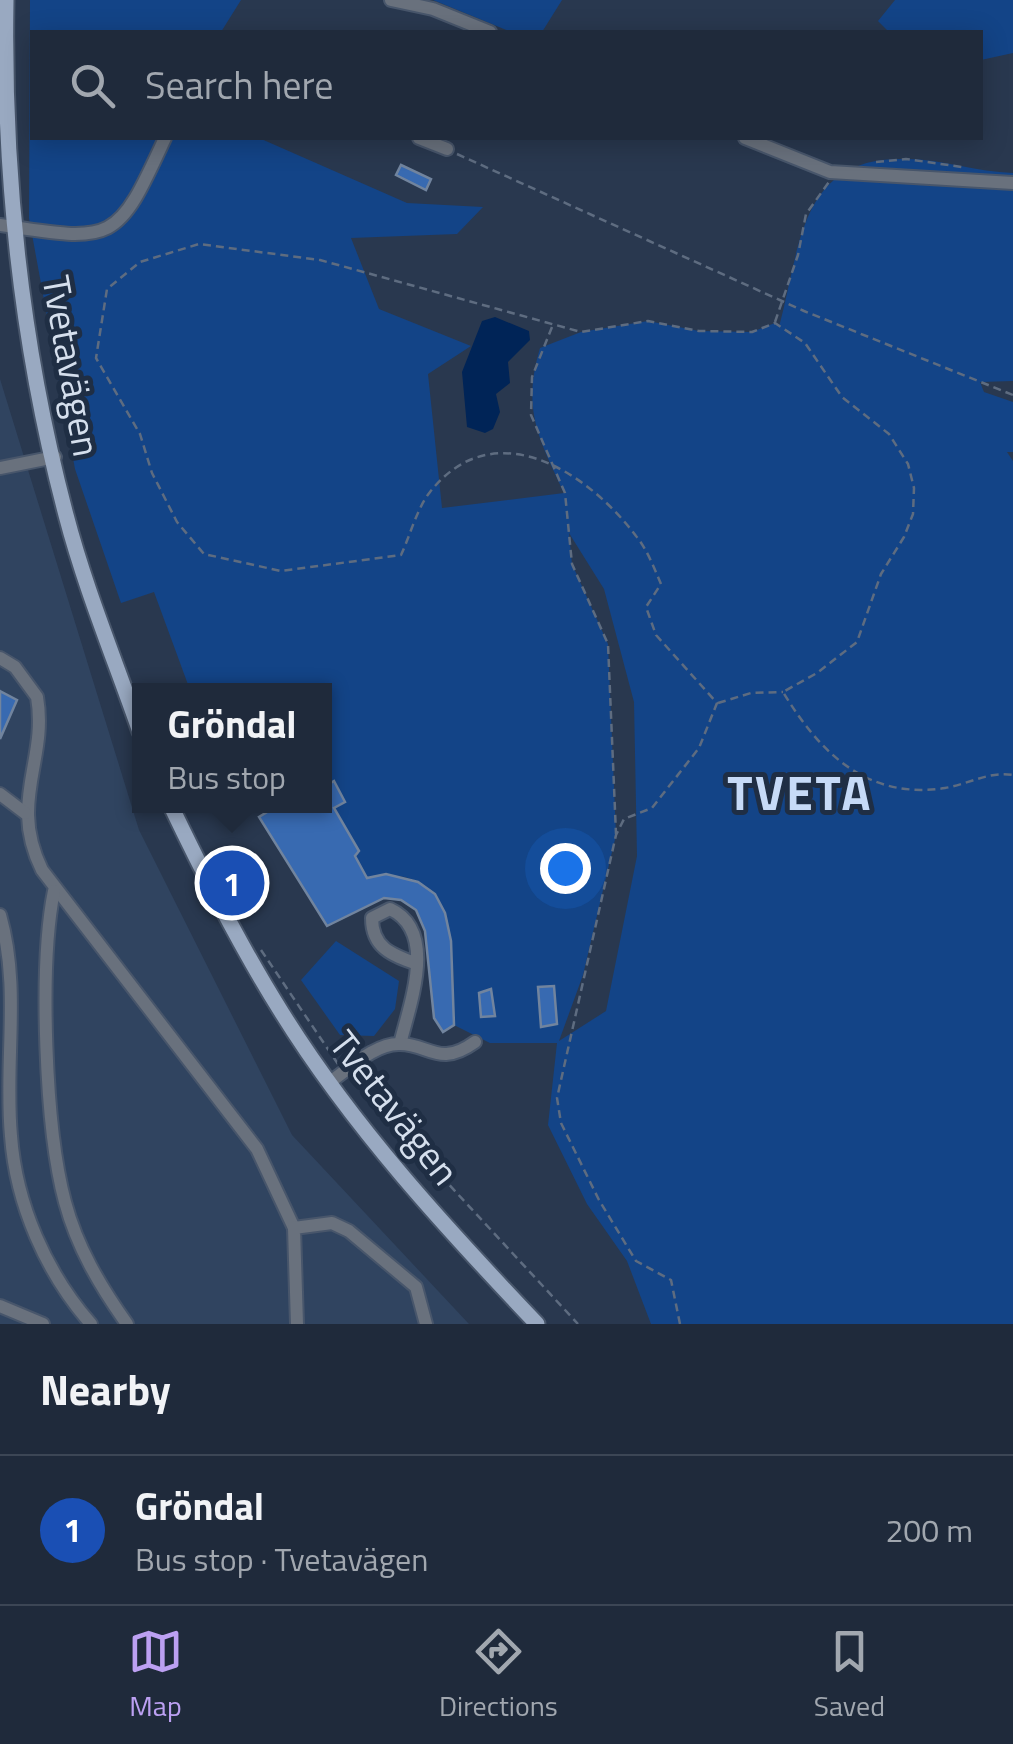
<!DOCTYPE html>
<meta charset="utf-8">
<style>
body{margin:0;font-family:"Titillium Web",sans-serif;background:#2c3646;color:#f1f3f6}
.you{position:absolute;left:565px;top:868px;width:35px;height:35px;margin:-25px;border:8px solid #fff;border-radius:50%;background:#1a73e8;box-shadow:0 0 0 15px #1a73e833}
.badge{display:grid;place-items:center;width:65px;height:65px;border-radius:50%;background:#bca0f2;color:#fff;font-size:32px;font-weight:700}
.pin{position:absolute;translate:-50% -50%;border:5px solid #fff;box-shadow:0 2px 10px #0006}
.popup{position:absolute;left:132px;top:683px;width:200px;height:130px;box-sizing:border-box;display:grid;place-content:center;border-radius:0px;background:#1f2a3b;filter:drop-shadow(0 2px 8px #0005);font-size:32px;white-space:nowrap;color:#a1a7af}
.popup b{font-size:38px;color:#f1f3f6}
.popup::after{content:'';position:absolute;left:50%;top:100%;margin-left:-20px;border:20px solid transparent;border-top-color:#1f2a3b}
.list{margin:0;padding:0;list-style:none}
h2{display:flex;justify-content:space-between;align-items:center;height:130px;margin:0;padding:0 40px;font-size:42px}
h2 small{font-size:32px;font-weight:400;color:#a1a7af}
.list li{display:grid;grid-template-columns:65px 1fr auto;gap:30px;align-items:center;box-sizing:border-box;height:150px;padding:0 40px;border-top:2px solid #3c4655}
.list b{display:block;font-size:38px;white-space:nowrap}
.list p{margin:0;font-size:32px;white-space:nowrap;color:#a1a7af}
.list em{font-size:32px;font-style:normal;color:#a1a7af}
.icon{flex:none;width:55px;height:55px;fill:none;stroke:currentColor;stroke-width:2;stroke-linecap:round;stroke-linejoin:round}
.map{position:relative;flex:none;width:1013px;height:1324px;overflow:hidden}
.search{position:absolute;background:#1f2a3b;box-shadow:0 5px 25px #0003;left:30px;right:30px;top:30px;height:110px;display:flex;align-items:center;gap:25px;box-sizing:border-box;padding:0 35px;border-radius:0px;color:#a1a7af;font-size:38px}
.sheet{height:280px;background:#1f2a3b}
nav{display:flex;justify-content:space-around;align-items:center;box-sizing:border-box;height:140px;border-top:2px solid #3c4655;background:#1f2a3b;font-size:28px;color:#a1a7af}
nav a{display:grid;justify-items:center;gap:5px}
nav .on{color:#bca0f2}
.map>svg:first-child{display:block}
.built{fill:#304460}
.green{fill:#134487;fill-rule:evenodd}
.water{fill:#002457}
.building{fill:#386ab1;stroke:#71849e;stroke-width:2.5}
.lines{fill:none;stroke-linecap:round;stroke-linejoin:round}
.minor-casing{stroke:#48566b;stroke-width:16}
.major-casing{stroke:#48566b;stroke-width:19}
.path{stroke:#5e6c80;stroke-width:2.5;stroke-dasharray:8 5;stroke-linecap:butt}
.minor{stroke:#69717d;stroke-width:12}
.major{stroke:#99a9c1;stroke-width:15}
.labels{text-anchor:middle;stroke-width:10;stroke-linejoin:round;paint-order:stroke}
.street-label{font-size:38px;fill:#d5dfed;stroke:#1f2e44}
.district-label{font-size:48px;font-weight:bold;letter-spacing:2.5px;fill:#c6daf7;stroke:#1f2e44}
</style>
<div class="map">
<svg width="1013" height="1324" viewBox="0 0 1013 1324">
<rect width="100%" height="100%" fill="#29384f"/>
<path class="built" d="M0,379L139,830L292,1135L469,1324H0Z"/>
<g class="green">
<path d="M30,0H241L221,32H32V138H259L407,203L483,207L457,234L351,238L379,309L471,346L428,374L442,508L564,493C538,437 522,409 540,348L581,332L648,321L699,331L752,332L775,323L779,327C801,246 799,156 906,159C942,159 977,172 1013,173V381L980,382L984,392L1013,402V452H1007L1013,461V1324H651L627,1261L587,1204L548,1125L557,1043H490L454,1025C453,962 463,858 367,878L355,855L359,851L334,808L345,802L334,782L325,787L324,690H190L154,592L121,603L75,469L29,218ZM569,533L604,589L634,702L637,856L606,1011L559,1041L583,975L616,835L608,644L572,564Z"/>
<path d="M433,0H562L542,32H511Z"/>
<path d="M895,0H1013V53L981,60L980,32H889L878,21Z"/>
<path d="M336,941L399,981L395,1009L374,1036L340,1035L301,980Z"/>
</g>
<path class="water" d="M495,317L529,331L530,340L508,362L510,383L496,394L500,412L493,429L485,433L467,427L462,372L482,321Z"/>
<g class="building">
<path d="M401,165L431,179L426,190L396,175Z"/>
<path d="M0,691L17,700L0,739Z"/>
<path d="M334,781L345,802L334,808L359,851L355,856L367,878L386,874L418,882L435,894L445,913L451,941L454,1025L443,1032L434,1018L425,931L416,910L401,900L384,898L327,926L259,817L277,806H324V787Z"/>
<path d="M554,986L557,1024L541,1027L538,987Z"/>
<path d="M491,989L495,1016L481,1017L479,993Z"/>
</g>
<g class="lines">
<g class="minor-casing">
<g id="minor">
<path d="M391,0L433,9L490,32"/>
<path d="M419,138L447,149"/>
<path d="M745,138L830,172L1013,183"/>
<path d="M0,225C115,243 117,243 165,138"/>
<path d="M0,468L55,457"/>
<path d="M0,658L15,667L37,697C48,761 8,801 42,870L257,1149L294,1228"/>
<path d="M0,794L25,813"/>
<path d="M54,891C39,965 45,1128 65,1202C77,1247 100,1286 127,1324"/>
<path d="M0,915C21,989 4,1061 11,1136C16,1204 46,1273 91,1324"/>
<path d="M400,1044C410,1003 438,931 390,909L372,918C372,948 392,955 417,964"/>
<path d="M330,1082C349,1069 375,1043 400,1044C429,1044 439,1068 475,1042"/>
<path d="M0,1306L43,1324"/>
<path d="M297,1324L294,1228L332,1223L349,1231L416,1287L426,1324"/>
</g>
</g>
<g class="major-casing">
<g id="major">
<path d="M6,0C3,172 22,349 66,515C85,588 115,660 140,732"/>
<path d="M171,806C204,875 241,948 282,1013C353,1127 445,1227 537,1324"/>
</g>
</g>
<g class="path">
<path d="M457,154L804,311L1013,395"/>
<path d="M876,162L906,159L962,167"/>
<path d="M775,322L798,255L806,214L829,182"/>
<path d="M552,327L532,377L531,415L565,493L572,564L608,644L616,834"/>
<path d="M718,703L751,693L783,692"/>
<path d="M261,950L338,1064"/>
<path d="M355,1079L392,1113L442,1177L578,1324"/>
<path d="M680,1324L671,1280L636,1261L599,1200L561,1123L557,1098L616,835L624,819L652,808L699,748L717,703L656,635L646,607L661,584C654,568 647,549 636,536C588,472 494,411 430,492C417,508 410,536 401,555L281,571L204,554L177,522L152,473L140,434L96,358L107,289L140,262L199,244L320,260L581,332L648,321L699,331L752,332L775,323L805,343L842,397L889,434L908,464L914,488L913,514L904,537L881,574L857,642L817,673L783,692C820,753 867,800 945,788C969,784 989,771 1013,775"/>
</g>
<use href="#minor" class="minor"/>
<use href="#major" class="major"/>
</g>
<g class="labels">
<g class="street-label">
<text transform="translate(71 366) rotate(80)" y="13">Tvetavägen</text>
<text transform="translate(394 1108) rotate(52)" y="13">Tvetavägen</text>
</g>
<g class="district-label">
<text x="800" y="810">TVETA</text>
</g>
</g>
</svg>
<div class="you"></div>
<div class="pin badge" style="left:232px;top:883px;background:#1a4fb4">1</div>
<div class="popup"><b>Gröndal</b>Bus stop</div>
<div class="search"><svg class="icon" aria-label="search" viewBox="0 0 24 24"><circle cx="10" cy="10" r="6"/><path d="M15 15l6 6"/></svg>Search here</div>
</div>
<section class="sheet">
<h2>Nearby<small></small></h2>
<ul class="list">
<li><span class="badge" style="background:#1a4fb4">1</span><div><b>Gröndal</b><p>Bus stop · Tvetavägen</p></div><em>200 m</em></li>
</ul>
</section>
<nav>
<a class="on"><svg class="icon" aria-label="map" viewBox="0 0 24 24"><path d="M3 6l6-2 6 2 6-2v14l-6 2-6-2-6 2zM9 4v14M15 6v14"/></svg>Map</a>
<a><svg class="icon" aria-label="directions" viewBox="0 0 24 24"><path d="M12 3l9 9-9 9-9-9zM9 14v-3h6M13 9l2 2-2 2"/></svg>Directions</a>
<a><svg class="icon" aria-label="saved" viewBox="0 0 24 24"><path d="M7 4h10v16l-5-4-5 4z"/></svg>Saved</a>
</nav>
